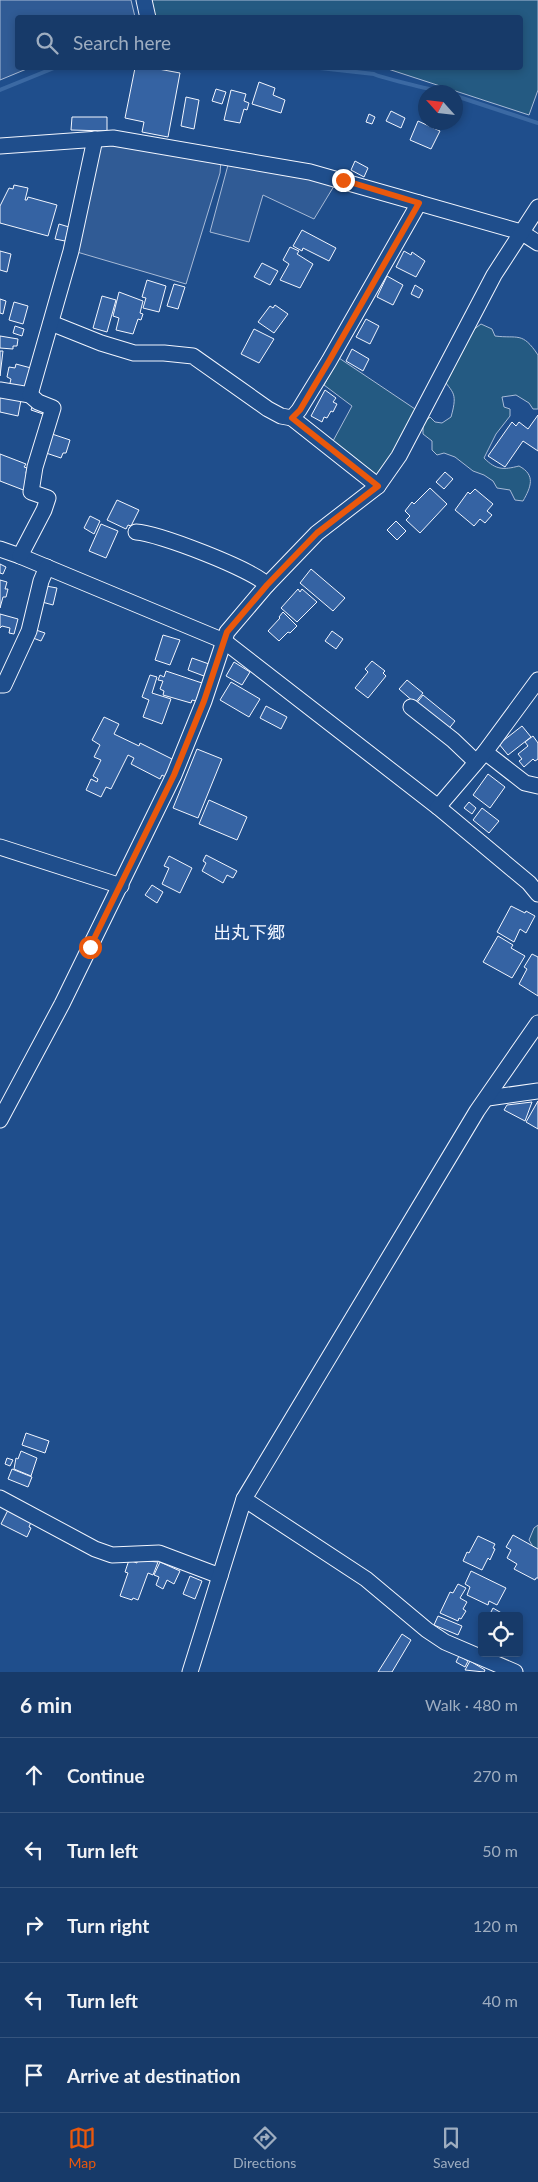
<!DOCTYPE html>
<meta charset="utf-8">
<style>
body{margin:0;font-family:Lato,"Noto Sans JP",sans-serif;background:#244571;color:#f1f3f6}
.controls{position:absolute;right:15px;bottom:15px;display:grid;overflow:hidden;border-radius:5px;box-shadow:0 2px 8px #0003}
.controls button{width:45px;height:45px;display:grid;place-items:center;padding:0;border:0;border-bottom:1px solid #36547d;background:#173a69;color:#f1f3f6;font:25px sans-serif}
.compass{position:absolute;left:418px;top:85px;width:45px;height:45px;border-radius:50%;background:#173a69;box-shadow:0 2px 8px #0003;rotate:297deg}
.stop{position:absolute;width:15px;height:15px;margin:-11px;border:4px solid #ea580c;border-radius:50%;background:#fff}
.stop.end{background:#ea580c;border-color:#fff;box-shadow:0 1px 5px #0008}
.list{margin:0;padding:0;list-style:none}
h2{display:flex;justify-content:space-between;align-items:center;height:65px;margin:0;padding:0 20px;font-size:21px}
h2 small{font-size:16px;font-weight:400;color:#9eadc0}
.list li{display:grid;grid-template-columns:32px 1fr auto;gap:15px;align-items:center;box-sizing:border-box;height:75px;padding:0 20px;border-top:1px solid #36547d}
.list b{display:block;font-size:19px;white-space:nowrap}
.list em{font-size:16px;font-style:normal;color:#9eadc0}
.icon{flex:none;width:28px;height:28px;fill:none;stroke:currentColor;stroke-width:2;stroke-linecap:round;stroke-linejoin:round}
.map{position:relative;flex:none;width:538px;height:1672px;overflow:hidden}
.search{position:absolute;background:#173a69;box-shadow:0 2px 8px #0003;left:15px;right:15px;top:15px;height:55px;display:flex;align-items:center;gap:12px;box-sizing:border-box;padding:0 18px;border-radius:5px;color:#9eadc0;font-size:19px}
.sheet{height:440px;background:#173a69}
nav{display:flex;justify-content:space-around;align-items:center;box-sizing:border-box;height:70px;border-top:1px solid #36547d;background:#173a69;font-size:14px;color:#9eadc0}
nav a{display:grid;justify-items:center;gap:2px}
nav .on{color:#ea580c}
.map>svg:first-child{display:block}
.green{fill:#245a82;stroke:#a8bbd7}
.parking{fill:#305b95;stroke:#a8bbd7}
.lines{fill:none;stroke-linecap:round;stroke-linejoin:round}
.stream{stroke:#3b69a3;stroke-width:4}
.building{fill:#3563a3;stroke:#f2f6ff}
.minor-casing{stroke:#f2f6ff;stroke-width:17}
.minor{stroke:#1f4e8c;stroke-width:15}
.route{stroke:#ea580c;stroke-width:6}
.labels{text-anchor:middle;stroke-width:4;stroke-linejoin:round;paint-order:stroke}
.quarter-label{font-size:18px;fill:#f2f6ff;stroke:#1f4e8c}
</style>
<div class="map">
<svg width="538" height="1672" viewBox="0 0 538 1672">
<rect width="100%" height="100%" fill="#1f4e8c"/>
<g class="green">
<path d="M148,0H538V90L529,115L385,68H520V18H153Z"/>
<path d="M481,324L492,329L495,336C518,339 522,331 538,355V409H533L529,403L516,395L502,397L504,407L510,409V416L496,434L484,458C496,470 503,470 519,466C536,475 531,487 523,501L515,500L510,490L497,488L493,481L484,475L473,471L455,457L444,453L437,455L432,450V441L423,434V424L430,417L435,422L442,423L451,417C459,389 451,394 439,372L441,359L446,356L461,354L473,330Z"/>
<path d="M339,358L418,411L378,476L333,441L352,406L324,385Z"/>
<path d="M538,1525V1555L529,1540L534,1528Z"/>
</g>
<g class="parking">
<path d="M0,0H131L135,17L18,18V68H29L0,80Z"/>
<path d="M99,144L221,161L220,173L186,284L77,252Z"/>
<path d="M228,165L313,179L334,186L314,219L263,195L249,242L210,232Z"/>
</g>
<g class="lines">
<g class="stream">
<path d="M320,68L374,74C378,77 433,90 443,92"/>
<path d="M0,90L54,68"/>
<path d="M456,96L538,123"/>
</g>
</g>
<g class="building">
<path d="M135,68H153L180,73L168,137L142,132L144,122L125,118Z"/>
<path d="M259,82L275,88L273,95L285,100L281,113L252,104Z"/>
<path d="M216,89L226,92L222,104L212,101Z"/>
<path d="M231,90L246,94L244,101L249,103L247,110L244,109L240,123L224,120Z"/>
<path d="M186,97L199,100L194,129L181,126Z"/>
<path d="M391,111L405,118L401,128L386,121Z"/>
<path d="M369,114L375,117L372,124L366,122Z"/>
<path d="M72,117H107V131L71,130Z"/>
<path d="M418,121L440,131L431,149L410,140Z"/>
<path d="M355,161L368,168L364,177L351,170Z"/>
<path d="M14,185L28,188L25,200H27L28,197L57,205L48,236L0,223V206L9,188L13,189Z"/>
<path d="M59,224L69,227L65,241L55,239Z"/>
<path d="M302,230L336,248L329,261L303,248L302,251L293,246Z"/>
<path d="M290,247L299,251L297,254L313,264L300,288L280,280L289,264L283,260Z"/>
<path d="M0,251L11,254L7,272L0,270Z"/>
<path d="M404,251L411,255L412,252L425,261L416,277L396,267Z"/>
<path d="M262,263L278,271L270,285L254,277Z"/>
<path d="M387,276L403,285L393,305L377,297Z"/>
<path d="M147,280L166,286L159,312L143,308L146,298L142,297Z"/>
<path d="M174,284L185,287L178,309L167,306Z"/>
<path d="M415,285L423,290L419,298L411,294Z"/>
<path d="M119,292L143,301L140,313L143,314L141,320L138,319L133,334L116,330L119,318L113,316Z"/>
<path d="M102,296L116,300L107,332L93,328Z"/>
<path d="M0,299L6,301L3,314L0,313Z"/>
<path d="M14,302L28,306L23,324L9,320Z"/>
<path d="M275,305L288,314L274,333L258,322L270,306L273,308Z"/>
<path d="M366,319L379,326L370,344L356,337Z"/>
<path d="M15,326L24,329L22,336L13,333Z"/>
<path d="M254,329L274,339L259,363L241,354Z"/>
<path d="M0,336L18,339L17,346H13V349L0,348Z"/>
<path d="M352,349L369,359L363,371L346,361Z"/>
<path d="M0,351H3L0,376Z"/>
<path d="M16,364L31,368L26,387H9L11,379L7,377L9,367L15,368Z"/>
<path d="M325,390L336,398L333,402L337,404L333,412L331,411L327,418L324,417L322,422L311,416Z"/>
<path d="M0,396L21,400L18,416L0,412Z"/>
<path d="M34,402L46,407L43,414L31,410Z"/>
<path d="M538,415V451L523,441L505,467L488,456L512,422L516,426L519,422L528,429Z"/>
<path d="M52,434L70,440L66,453H63L61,458L46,453Z"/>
<path d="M0,454L26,464L24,467L27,468L26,473L30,481L26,491L0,481Z"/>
<path d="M445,472L453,479L444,489L436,482Z"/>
<path d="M430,488L447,504L420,533L406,520L410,516L405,511L412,502L414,504Z"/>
<path d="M475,489L493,504L487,511L492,515L485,523L480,519L474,526L455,510L468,492L470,494Z"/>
<path d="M117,500L139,510L131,526L128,525L126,529L107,520Z"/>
<path d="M90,516L100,521L94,534L84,528Z"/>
<path d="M396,521L406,531L397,540L387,530Z"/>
<path d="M101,524L118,531L106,558L89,551Z"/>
<path d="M0,564L6,567L3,574L0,573Z"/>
<path d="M311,569L345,598L333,611L300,583Z"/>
<path d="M0,580L7,582L5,589H8L6,597H3L0,608Z"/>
<path d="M46,586L57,588L53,605L42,602Z"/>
<path d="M298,589L300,592L302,589L317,602L297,622L281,608Z"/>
<path d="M283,612L297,626L290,633L288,632L279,641L268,631L280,618L279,617Z"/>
<path d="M0,614L18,619L14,634L9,633L10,628L2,626L0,628Z"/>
<path d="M36,630L45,633L41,641L33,638Z"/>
<path d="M332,631L343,639L336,649L325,641Z"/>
<path d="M163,635L180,640L170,665L155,660Z"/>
<path d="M192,658L209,664L204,676L188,670Z"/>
<path d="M372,661L385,671L383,673L386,676L368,698L355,688L368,672L365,669Z"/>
<path d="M234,662L250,672L242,685L226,676Z"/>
<path d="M166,671L202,683L196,701L192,700L191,703L163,695L164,691L160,689L163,681L158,680L160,675L164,677Z"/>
<path d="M150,675L157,677L152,693L171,699L162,724L143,717L149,700L142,697Z"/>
<path d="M407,680L423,693L415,703L399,689Z"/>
<path d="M231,682L260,699L249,717L220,700Z"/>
<path d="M423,695L455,721L447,731L415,705Z"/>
<path d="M266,706L287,717L281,729L260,718Z"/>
<path d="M104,717L119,724L114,734L139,746L140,743L176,761L167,778L162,775L160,779L131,764L134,758L128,755L111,789L106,787L101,797L86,790L91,779L97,782L98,779L93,776L101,760L94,757L100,745L92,740Z"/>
<path d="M522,726L531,737L508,755L499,744Z"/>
<path d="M533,736L538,743V759L535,761L533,759L524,767L519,761L522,759L518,754L528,746L525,742Z"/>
<path d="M197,749L222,759L198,818L173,808Z"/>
<path d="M488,774L505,787L490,808L473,795Z"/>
<path d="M209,800L247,817L237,840L199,824Z"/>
<path d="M469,802L476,808L472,814L464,808Z"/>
<path d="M482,808L499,821L489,833L473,820Z"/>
<path d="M206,855L237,871L233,878L227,875L223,883L202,871L206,863L203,861Z"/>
<path d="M169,856L192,868L180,893L162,884L169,868L164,866Z"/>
<path d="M152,885L163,892L157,903L145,895Z"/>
<path d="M511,906L525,913L526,911L535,916L526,933L520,929L514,942L497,932Z"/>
<path d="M498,936L513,945L511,948L525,956L512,978L483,962Z"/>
<path d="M532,954L538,957V996L519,984L527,969L524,967Z"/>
<path d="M538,1101V1129L526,1122Z"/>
<path d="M532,1102L525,1121L504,1110L507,1105Z"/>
<path d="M26,1433L49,1441L45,1453L22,1445Z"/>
<path d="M21,1451L37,1458L31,1476L14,1469L16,1458L18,1459Z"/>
<path d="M7,1458L13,1460L10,1466L5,1464Z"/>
<path d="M12,1469L32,1477L28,1487L8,1479Z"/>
<path d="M8,1510L31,1522L29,1527L31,1528L27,1537L1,1524Z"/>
<path d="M513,1535L538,1549V1578H536L535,1580L514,1569L517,1564L507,1558L511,1550L506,1547Z"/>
<path d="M478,1536L495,1544L493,1548L495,1549L490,1560L488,1558L482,1570L463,1561L467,1552L469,1553Z"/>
<path d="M129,1560L137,1563V1560L158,1562L153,1575L148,1573L138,1600L133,1598L132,1600L120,1596L128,1573L125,1572Z"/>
<path d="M160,1562L180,1571L174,1584L167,1580L163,1589L156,1585L159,1577L154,1575Z"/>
<path d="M471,1571L506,1588L497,1605L489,1601L488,1605L467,1595L470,1587L465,1584Z"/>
<path d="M190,1576L202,1581L195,1599L183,1594Z"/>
<path d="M458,1584L466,1588L460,1598L467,1602L463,1609L466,1611L461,1619L459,1618L458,1621L440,1613L450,1592L453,1593Z"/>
<path d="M493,1608L505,1615V1616H489Z"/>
<path d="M438,1616L462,1626L458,1635L434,1625Z"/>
<path d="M402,1634L411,1640L392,1672H378Z"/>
<path d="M459,1656L468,1661L465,1667L456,1662Z"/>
<path d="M470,1661L485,1670L484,1672L465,1670Z"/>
</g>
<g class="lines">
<g class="minor-casing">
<g id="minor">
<path d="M144,0L148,18"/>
<path d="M0,146L113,138L310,172L521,232L538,243"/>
<path d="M51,323L101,343L134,353H164L193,356L268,409L281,416L292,418L299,410L329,361L419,203"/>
<path d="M0,390L30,395L71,251L95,139"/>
<path d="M292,418L378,486"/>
<path d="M136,532C158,533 254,570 267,585"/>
<path d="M0,549L20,556L224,641L438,807L529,883L538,894"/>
<path d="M20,556L44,510L48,498L31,492L35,467L53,408L38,402L30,395"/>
<path d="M0,685H4L29,631L41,581L47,567"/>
<path d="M411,707L453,740L476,762"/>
<path d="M485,752L525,783L538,786"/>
<path d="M438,807L485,752L538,680"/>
<path d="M0,847L121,886"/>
<path d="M488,1098L538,1091"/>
<path d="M0,1120L62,1004L174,775L204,701L227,632L267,585L317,533L378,486L399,456L494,275L538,207"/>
<path d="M0,1498L95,1549L112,1555L159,1553L220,1576"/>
<path d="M244,1499L366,1579L427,1630L445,1642L515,1672"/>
<path d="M190,1672L244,1499L477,1111L538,1023"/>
</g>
</g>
<use href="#minor" class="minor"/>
</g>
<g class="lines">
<path class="route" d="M90,947L174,775L204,701L227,632L267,585L317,533L378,486L292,418L300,410L329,361L419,203L343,180"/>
</g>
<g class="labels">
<g class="quarter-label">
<text x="249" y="939">出丸下郷</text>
</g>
</g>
</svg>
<div class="controls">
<button><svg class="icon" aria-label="locate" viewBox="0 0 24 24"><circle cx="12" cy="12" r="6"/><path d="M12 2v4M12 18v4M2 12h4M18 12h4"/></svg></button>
</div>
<svg class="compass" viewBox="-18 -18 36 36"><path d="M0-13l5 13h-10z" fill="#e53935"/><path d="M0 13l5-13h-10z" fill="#9eadc0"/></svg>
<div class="stop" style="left:90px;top:947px"></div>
<div class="stop end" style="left:343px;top:180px"></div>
<div class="search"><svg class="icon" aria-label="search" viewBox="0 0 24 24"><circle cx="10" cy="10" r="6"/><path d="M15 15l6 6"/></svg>Search here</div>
</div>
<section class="sheet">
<h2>6 min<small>Walk · 480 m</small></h2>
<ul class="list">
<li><svg class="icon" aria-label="ahead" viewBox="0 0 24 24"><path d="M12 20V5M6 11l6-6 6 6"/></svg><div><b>Continue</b></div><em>270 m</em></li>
<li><svg class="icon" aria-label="left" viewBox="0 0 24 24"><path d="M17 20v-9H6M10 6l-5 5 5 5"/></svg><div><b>Turn left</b></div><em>50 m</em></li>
<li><svg class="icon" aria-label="right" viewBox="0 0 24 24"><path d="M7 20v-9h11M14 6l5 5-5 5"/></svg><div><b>Turn right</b></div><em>120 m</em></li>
<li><svg class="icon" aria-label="left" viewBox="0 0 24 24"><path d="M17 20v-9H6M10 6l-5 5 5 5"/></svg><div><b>Turn left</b></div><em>40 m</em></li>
<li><svg class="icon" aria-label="arrive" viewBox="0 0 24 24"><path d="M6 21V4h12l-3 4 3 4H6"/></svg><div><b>Arrive at destination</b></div></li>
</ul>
</section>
<nav>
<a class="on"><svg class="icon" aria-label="map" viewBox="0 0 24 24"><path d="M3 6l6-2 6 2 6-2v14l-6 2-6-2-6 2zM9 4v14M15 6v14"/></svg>Map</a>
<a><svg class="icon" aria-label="directions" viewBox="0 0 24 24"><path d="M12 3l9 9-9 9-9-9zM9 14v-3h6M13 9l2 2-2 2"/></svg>Directions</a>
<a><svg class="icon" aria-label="saved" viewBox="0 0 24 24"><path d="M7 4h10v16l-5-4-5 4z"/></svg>Saved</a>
</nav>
